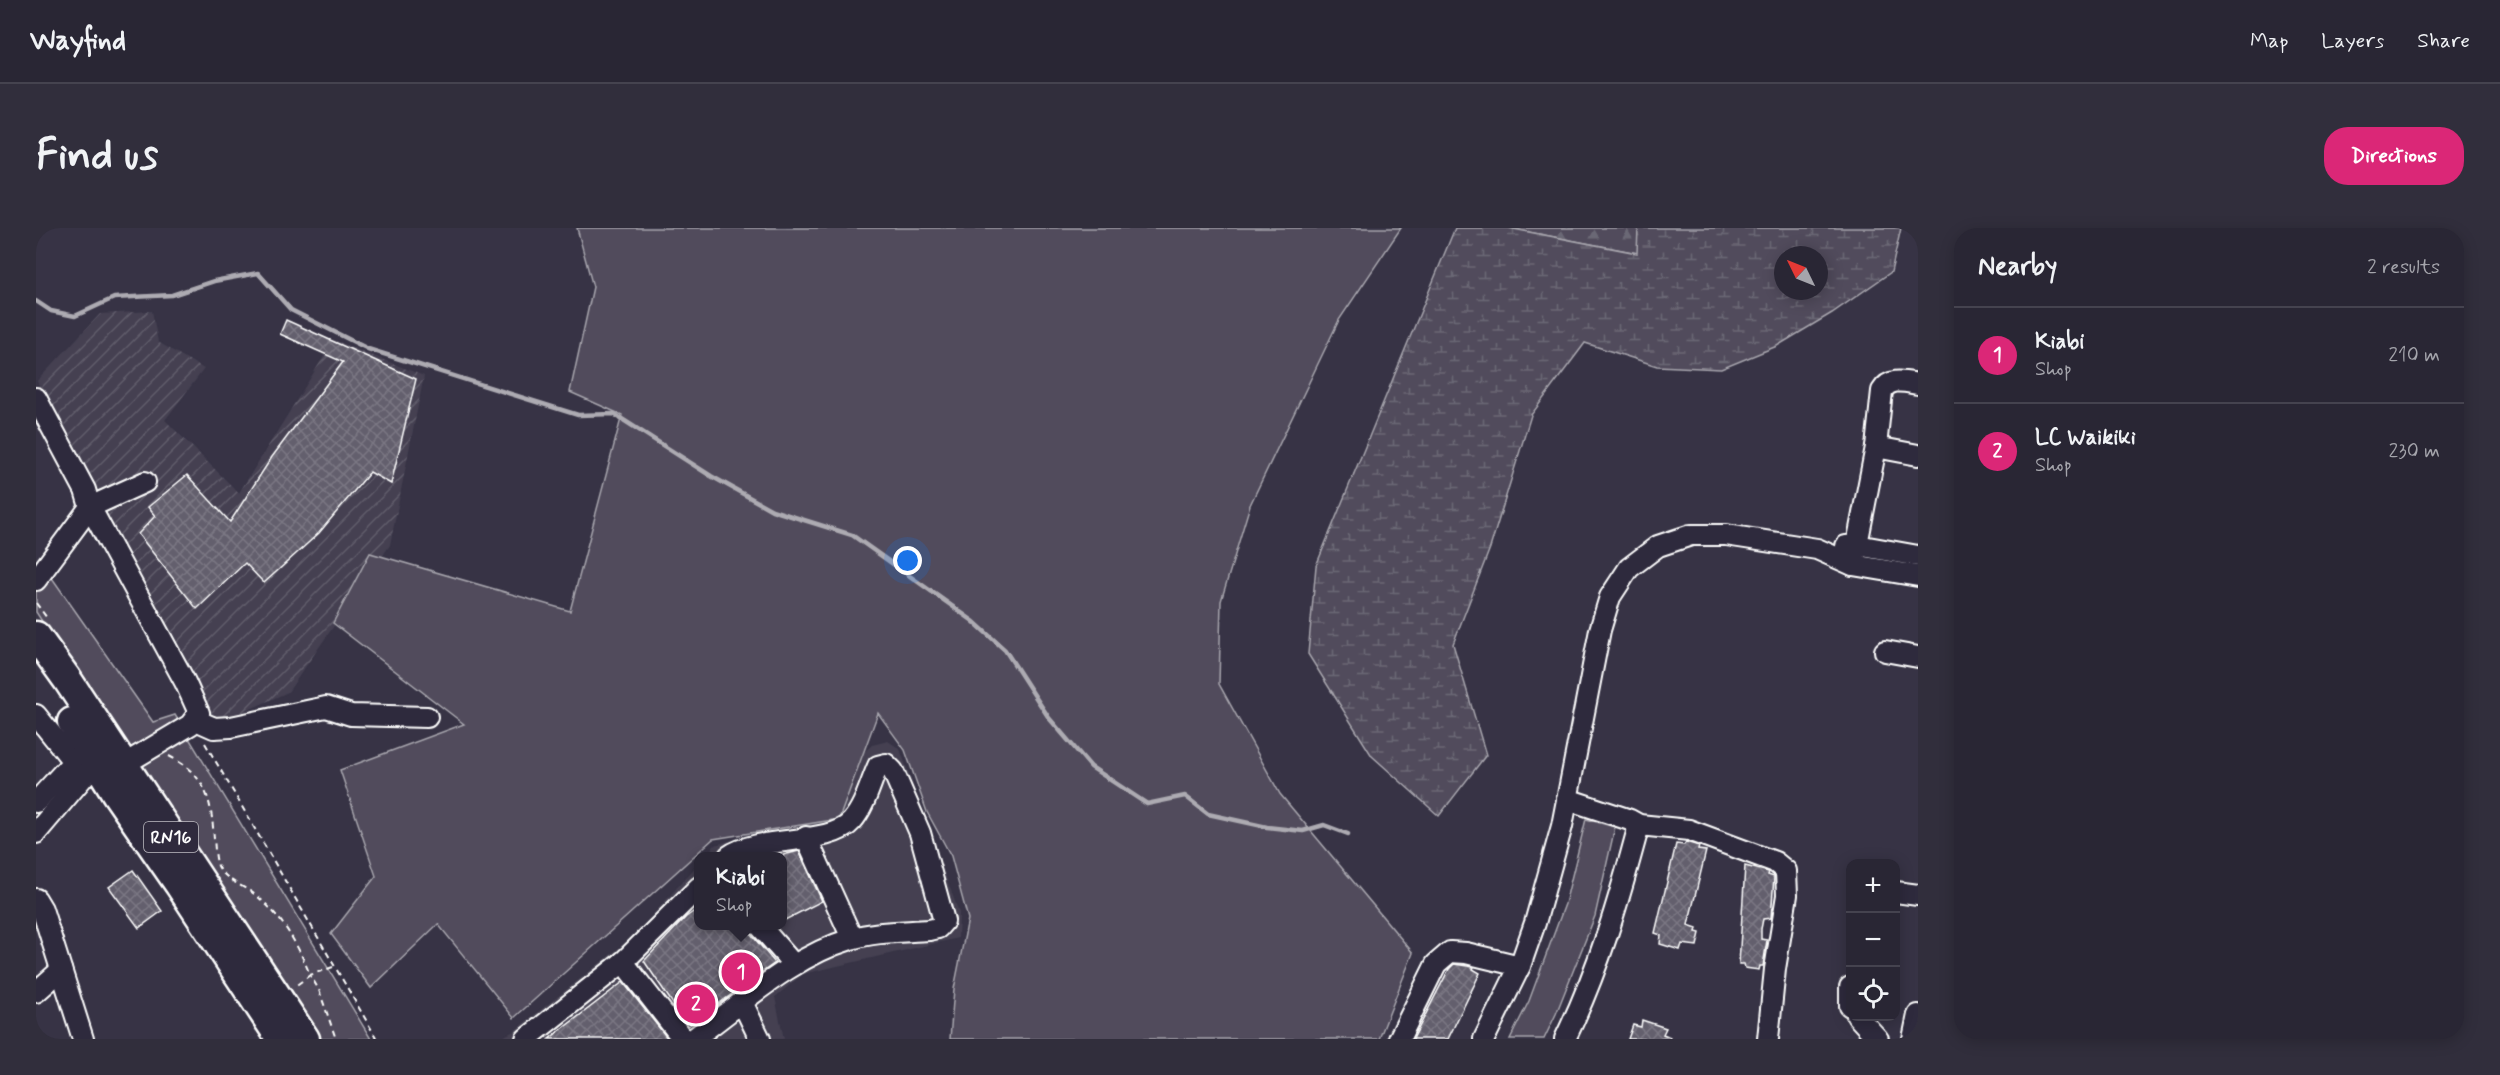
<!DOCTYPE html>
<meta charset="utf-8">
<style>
body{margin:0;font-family:Mynerve,sans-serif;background:#312e3c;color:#f1f3f6}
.controls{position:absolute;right:18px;bottom:18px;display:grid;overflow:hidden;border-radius:12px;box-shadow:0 3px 15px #0003}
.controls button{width:54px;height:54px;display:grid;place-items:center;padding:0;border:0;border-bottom:2px solid #45434f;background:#292634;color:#f1f3f6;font:30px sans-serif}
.compass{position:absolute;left:1738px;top:18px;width:54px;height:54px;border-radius:50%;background:#292634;box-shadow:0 3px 15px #0003;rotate:313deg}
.you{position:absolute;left:872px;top:333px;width:21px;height:21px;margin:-15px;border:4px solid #fff;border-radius:50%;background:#1a73e8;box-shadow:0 0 0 9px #1a73e833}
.badge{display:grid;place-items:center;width:39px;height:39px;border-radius:50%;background:#db2777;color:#fff;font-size:20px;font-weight:700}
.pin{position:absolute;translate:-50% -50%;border:3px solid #fff;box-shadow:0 2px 6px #0006}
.popup{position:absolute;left:658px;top:624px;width:93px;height:78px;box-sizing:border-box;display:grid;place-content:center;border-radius:12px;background:#292634;filter:drop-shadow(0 2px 4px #0005);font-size:20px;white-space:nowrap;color:#a5a5ac}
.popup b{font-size:22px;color:#f1f3f6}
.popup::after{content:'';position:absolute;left:50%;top:100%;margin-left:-12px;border:12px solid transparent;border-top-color:#292634}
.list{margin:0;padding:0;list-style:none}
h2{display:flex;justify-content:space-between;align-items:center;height:78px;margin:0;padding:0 24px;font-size:26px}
h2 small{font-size:20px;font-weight:400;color:#a5a5ac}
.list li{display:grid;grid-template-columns:39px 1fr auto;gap:18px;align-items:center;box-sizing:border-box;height:96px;padding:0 24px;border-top:2px solid #45434f}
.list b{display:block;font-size:22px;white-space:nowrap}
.list p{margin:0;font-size:20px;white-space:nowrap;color:#a5a5ac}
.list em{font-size:20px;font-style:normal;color:#a5a5ac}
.icon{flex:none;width:33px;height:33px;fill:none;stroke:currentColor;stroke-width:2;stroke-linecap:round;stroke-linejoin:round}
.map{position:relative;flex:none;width:1882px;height:811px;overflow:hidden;border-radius:24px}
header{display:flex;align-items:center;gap:36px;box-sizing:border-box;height:84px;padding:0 30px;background:#292634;border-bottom:2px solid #45434f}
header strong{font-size:28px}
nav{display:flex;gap:33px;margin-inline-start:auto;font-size:21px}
.intro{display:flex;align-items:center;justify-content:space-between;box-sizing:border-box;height:144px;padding:0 36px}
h1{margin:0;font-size:42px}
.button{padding:15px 27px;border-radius:24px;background:#db2777;color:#fff;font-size:21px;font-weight:700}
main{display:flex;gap:36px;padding:0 36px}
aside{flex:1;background:#292634;border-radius:24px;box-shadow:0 3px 15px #0003}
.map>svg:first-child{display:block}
.built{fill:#444051}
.industrial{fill:url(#industrial-furrows)}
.green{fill:#514c5c;stroke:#a8a6ae;stroke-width:1.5}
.forest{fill:url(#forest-firs);stroke:#a8a6ae;stroke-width:1.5}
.wetland{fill:url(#wetland-marsh);stroke:#a8a6ae;stroke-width:1.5;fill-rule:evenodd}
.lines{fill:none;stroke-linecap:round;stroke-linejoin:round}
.stream{stroke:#adabb2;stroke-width:4.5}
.building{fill:url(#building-cross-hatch);stroke:#fff;stroke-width:1.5}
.minor-casing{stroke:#fff;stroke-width:24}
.highway-casing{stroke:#fff;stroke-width:33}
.path{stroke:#fff;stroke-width:2;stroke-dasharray:6 4.5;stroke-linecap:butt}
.minor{stroke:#2f2a3d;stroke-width:20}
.highway{stroke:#2f2a3d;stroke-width:28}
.labels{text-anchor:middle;stroke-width:6;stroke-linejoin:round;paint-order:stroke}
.shield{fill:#2f2a3d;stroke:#c1bfc5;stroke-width:1.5}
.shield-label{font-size:18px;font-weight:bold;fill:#fff}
</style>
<header>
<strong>Wayfind</strong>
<nav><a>Map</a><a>Layers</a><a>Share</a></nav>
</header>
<div class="intro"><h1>Find us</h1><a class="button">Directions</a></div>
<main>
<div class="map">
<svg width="1882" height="811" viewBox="0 0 1882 811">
<defs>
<pattern id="industrial-furrows" width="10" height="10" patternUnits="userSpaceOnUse" patternTransform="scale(1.5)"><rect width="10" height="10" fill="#444051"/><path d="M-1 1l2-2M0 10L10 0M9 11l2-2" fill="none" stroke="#605d6b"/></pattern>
<pattern id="forest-firs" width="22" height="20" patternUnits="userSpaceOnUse" patternTransform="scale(1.5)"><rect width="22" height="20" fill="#514c5c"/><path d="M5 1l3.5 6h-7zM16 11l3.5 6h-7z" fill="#6b6774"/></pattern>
<pattern id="wetland-marsh" width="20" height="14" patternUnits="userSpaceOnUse" patternTransform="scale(1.5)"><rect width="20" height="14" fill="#514c5c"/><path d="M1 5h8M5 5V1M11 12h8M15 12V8" fill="none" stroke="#6b6774"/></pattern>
<pattern id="building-cross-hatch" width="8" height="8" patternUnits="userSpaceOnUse" patternTransform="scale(1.5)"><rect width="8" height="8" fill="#635f6d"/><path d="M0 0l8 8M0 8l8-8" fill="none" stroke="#7a7783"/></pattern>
</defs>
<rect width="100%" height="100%" fill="#373345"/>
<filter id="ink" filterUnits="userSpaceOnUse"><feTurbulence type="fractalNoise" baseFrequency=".0167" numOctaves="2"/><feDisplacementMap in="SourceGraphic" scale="12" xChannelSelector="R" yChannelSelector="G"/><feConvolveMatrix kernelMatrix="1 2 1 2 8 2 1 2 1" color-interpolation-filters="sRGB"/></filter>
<g filter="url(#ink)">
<path class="built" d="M852,513L864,521L923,685L922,710L767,746L739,769L748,811H463L478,803L597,709L663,635V698H747V628H669L679,617L798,584L821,530L836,517Z"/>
<path class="industrial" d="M116,83L122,114L168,141L129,192L203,265L298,112L388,148L354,317L252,464L181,496L65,287L1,153L64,86Z"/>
<g class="green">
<path d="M541,0H1365L1303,92L1214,277L1185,373L1183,456L1244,566L1377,725L1343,811H914L918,761L932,691L915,628L891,584L869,522L842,485L803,591L677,611L478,790L402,696L335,760L295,706L340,648L304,542L428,496L297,395L334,325L534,383L586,187L534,164L557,59Z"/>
<path d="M14,347L117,494L139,487L335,811H276L0,384V363Z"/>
<path d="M1550,591L1579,599L1559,688L1520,786L1508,811H1474L1493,773L1529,676Z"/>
</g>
<path class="forest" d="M1472,0H1602V25Z"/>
<path class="wetland" d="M1419,0H1472L1601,25L1602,0H1865L1855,44L1796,85L1741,118L1685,141L1621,138L1549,115L1495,187L1454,320L1417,416L1450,527L1403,588L1336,528L1272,426L1280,338ZM1747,27H1783V63H1747Z"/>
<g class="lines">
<path class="stream" d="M0,73L15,83L39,88L78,70L136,67L178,53L222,45L255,82L332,121L542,187L578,186L675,248L736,282L816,307L937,393L969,422L1013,490L1055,539L1111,576L1149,568L1172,586L1231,599L1267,603L1288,597L1312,606"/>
</g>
<g class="building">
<path d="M250,92L380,151L355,256L334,244L283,305L228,355L209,335L161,381L102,306L119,288L112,279L151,247L194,294L236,229L307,134L244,106Z"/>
<path d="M1650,614L1663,618L1662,622L1670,623L1652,697L1661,700L1660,704L1664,705L1661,718L1646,716L1644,722L1624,716L1625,707L1619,705L1640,616L1648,617Z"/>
<path d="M763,623L786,673L747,693V627Z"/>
<path d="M1709,638L1733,644L1732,647L1738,649L1735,690L1727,691L1725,701V711L1731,712L1727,738H1724L1723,742L1709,740L1708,736H1703Z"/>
<path d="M97,642L126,683L103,700L73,659Z"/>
<path d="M663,680V698H712L715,706L739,735L652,798L608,733L650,689Z"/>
<path d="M1418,736L1438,739L1437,741L1444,745L1412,811H1377L1413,741Z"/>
<path d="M587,754L632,811H513Z"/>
<path d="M1606,792L1630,800L1627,806L1634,809L1633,811H1592L1597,797L1605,799Z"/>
</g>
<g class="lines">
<g class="minor-casing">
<g id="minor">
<path d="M0,170L49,262L54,279L0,352"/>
<path d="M1840,219L1882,227"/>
<path d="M1810,318L1821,317L1882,328"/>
<path d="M1817,337L1840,219L1846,163C1854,149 1869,154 1882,156"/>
<path d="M1849,423L1882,429"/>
<path d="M0,487L48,547"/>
<path d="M160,492L178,500L195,499L290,479L315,487L391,489"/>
<path d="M87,537L154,497L163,485L149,454L54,279L109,254"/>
<path d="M1531,571L1594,592L1603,597L1653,602L1739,634L1750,643L1751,667L1739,741L1732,811"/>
<path d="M0,574L46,524"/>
<path d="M0,605L61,533"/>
<path d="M770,609L816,710"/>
<path d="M1860,664L1882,667"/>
<path d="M0,671L6,681L47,811"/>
<path d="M724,698L758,737"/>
<path d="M587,734L647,811"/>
<path d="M1814,759V778"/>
<path d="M0,764L25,742"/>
<path d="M706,774L724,811"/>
<path d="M1821,788L1842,811"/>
<path d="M490,811L587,734L663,659"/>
<path d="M657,811C707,775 755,729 815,711C839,703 868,704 893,702L902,700L908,693L884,605L857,543L850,536L842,538C834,556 829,578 816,593C795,618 722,607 693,628"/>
<path d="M1363,811L1400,736L1414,724L1430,725L1484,738"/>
<path d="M1448,811L1484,738L1499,695L1526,598L1564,402L1574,369L1593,340L1622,318L1655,307H1690L1781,321L1817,337L1882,348"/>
<path d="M1529,811C1563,741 1583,672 1603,597"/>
<path d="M1877,811L1882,787"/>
</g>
</g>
<g class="highway-casing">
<g id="highway">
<path d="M0,408L31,451L269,811"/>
<path d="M36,494L80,565L143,656L245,811"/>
</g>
</g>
<g class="path">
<path d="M0,375L11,390"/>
<path d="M169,515L341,811"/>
<path d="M133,528C171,548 175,571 178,611C179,619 179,630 182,638C189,651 202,656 214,663C243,683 262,716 274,747L258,759"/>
<path d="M297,739L274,747L283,762L300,811"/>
</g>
<use href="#minor" class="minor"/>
<use href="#highway" class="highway"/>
</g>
</g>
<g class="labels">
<rect class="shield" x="108" y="594" width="54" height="30" rx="4.5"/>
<g class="shield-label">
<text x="135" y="615">RN16</text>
</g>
</g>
</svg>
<div class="controls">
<button>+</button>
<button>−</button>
<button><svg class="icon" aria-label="locate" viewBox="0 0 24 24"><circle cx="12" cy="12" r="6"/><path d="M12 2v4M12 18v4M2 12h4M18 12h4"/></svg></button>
</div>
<svg class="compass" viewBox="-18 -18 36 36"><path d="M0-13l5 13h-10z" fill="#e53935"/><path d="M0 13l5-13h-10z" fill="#a5a5ac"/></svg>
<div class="you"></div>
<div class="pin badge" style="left:705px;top:744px">1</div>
<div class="popup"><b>Kiabi</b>Shop</div>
<div class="pin badge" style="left:660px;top:776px">2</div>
</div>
<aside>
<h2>Nearby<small>2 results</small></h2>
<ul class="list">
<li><span class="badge">1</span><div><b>Kiabi</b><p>Shop</p></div><em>210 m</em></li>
<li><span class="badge">2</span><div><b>LC Waikiki</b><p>Shop</p></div><em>230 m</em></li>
</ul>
</aside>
</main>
